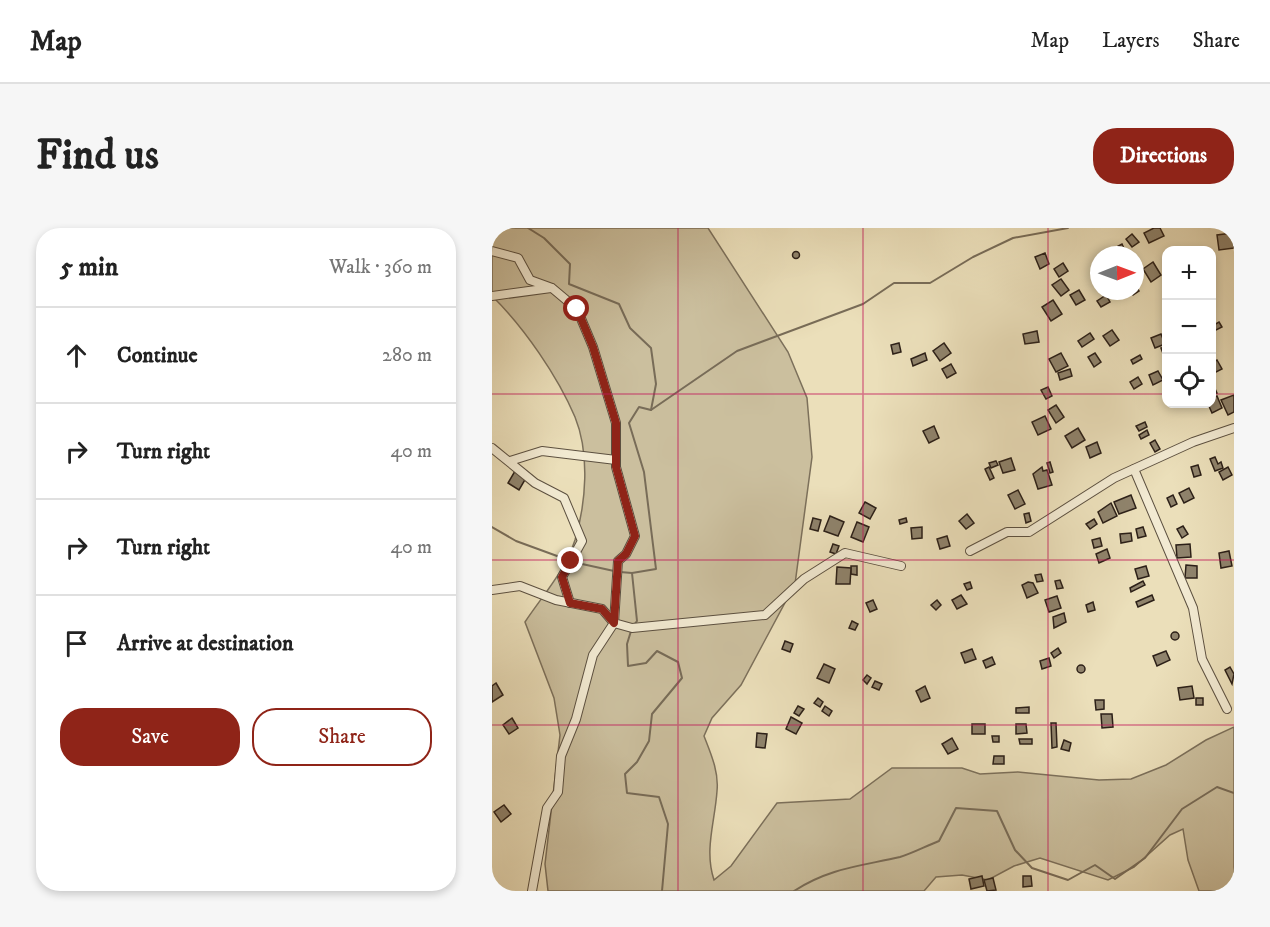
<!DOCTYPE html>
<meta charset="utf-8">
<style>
body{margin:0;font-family:"IM FELL DW Pica",serif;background:#f6f6f6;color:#222}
.controls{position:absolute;right:18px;top:18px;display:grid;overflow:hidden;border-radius:12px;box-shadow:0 3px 9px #0003}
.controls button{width:54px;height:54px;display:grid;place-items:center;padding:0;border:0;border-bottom:2px solid #e0e0e0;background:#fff;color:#222;font:30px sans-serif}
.compass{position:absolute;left:598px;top:18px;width:54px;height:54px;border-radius:50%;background:#fff;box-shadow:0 3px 9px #0003;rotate:89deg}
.stop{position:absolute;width:18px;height:18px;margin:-14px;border:4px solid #8f2418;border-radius:50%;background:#fff}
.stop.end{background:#8f2418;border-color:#fff;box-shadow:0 2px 6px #0008}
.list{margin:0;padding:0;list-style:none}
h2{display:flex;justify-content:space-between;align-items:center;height:78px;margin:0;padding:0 24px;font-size:26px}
h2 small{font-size:20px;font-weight:400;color:#767676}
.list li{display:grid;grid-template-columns:39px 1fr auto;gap:18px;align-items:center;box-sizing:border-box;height:96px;padding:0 24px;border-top:2px solid #e0e0e0}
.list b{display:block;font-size:22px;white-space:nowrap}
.list em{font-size:20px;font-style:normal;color:#767676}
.actions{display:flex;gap:12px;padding:18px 24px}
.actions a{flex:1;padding:14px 0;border:2px solid #8f2418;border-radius:24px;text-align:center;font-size:21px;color:#8f2418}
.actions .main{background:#8f2418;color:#fff}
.icon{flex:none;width:33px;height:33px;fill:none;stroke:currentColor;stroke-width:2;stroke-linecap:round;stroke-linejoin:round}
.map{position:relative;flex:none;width:742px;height:663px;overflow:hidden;border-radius:24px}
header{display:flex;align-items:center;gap:36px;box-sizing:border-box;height:84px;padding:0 30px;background:#fff;border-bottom:2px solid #e0e0e0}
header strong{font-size:28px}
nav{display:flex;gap:33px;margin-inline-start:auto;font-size:21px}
.intro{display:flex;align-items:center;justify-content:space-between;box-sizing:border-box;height:144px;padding:0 36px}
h1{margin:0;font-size:42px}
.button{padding:15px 27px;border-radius:24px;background:#8f2418;color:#fff;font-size:21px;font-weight:700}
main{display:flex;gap:36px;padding:0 36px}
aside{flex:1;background:#fff;border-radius:24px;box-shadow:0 3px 9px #0003}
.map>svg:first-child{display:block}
.green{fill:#cbbf9e;stroke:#7c705b;stroke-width:1.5}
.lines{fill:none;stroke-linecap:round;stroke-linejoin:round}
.stream{stroke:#786c58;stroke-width:2}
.building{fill:#8f836c;stroke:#2c2018;stroke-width:1.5}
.street-casing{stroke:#5c5040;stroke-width:10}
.street{stroke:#f2ead2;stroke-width:8}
.route{stroke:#8f2418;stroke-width:8}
.grid{fill:none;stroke:#c2185b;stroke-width:1.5;stroke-opacity:0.55}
</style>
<header>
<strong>Map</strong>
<nav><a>Map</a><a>Layers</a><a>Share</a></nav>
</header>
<div class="intro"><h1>Find us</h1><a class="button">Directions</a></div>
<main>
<aside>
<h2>5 min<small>Walk · 360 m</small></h2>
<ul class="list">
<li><svg class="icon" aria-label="ahead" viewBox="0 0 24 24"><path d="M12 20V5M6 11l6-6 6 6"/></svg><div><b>Continue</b></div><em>280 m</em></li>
<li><svg class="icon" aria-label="right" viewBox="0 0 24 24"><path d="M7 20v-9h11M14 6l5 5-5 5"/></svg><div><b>Turn right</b></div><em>40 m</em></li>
<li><svg class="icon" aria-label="right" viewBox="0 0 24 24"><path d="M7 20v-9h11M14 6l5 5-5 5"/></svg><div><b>Turn right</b></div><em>40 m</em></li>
<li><svg class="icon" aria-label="arrive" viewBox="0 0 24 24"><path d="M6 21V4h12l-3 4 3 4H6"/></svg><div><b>Arrive at destination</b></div></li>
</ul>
<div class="actions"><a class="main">Save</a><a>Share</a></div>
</aside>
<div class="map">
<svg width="742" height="663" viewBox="0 0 742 663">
<rect width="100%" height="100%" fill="#ebdfba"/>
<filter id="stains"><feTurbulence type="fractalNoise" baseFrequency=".00333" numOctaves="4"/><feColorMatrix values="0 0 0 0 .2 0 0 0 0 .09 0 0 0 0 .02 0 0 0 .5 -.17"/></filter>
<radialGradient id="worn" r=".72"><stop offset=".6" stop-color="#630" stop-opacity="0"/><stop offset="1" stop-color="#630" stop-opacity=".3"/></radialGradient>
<path class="green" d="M0,0H216L296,124L315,170L320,229L303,356L249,457L220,490L212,508C219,526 227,544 225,563C223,594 212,622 222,652L239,638L285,575L358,571L400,540H470L488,546L526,544L607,552L639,551L674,537L714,512L742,499V663H707L696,632L691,601L678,607L642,639L616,652L548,630L522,638L496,652L470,647L444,649L432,663H56L53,636L68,507L62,470L33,394C51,367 73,343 83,312C94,275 98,226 83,189C66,149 32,99 0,68Z"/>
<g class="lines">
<g class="stream">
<path d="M36,0L52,10L78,36L77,56L127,76L138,100L159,120L164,156L159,182L147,179L137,195L152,244L164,341L140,345L145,393L141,398"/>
<path d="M159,182L245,123L371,76L402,55H438L481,29L521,10L576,0"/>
<path d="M0,299L24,313L76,332"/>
<path d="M81,334L122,343"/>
<path d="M128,344L140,345"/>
<path d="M139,403L135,416L136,438L154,435L165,423L186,434L190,450L160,486L157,513L145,534L133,546L135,565L167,569L176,596L170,663"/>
<path d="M302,663C337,640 369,638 408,629C421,625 434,618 447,613L464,580L505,583L523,622L540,640L576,652L603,637L623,651L653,630L690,581L725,559L742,565"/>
</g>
</g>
<g class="building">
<path d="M662,0H668L672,8L657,15L652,5Z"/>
<path d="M740,5L742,20L727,22L725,7Z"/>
<path d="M640,6L647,14L640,19L634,11Z"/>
<path d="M630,16L634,25L619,27L617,23Z"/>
<circle cx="304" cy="27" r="3.5"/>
<path d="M553,25L557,36L548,41L543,29Z"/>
<path d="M661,34L669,47L659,54L651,41Z"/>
<path d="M571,35L576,43L567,49L562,41Z"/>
<path d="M569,51L577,62L569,68L560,57Z"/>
<path d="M643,56L647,63L641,67L638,63H643Z"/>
<path d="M587,62L593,72L584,77L578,67Z"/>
<path d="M614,67L618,74L609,79L605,73Z"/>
<path d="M561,72L570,86L559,93L550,79Z"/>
<path d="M727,94L730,99L722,103L720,98Z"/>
<path d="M620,102L627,112L618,118L611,108Z"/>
<path d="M545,103L547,114L533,116L531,106Z"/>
<path d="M598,105L602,111L590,119L586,113Z"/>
<path d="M669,106L673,116L663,120L659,110Z"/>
<path d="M407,115L409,124L401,126L399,117Z"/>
<path d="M452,115L459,125L448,133L441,123Z"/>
<path d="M674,119V130L673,131L669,120Z"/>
<path d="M433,125L435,132L421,138L419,131Z"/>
<path d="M569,125L576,138L564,144L557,131Z"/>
<path d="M603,125L609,134L602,139L596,129Z"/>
<path d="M648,127L650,131L641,136L639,132Z"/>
<path d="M725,132L730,141L720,146V135Z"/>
<path d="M459,136L464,145L455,150L450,141Z"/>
<path d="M578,141L580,148L568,152L566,145Z"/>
<path d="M666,143L671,152L661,157L657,147Z"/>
<path d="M646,149L650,156L642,161L638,154Z"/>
<path d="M720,154L725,165L720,167Z"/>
<path d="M556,159L560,168L554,171L549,162Z"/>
<path d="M742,167V184L736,187L729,172Z"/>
<path d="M725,168L730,180L720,185L716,176H720V170Z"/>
<path d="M564,177L572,189L564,195L556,182Z"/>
<path d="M553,188L559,201L546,207L540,194Z"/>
<path d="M653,194L655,199L647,203L644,198Z"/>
<path d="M442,198L447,210L437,215L431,203Z"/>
<path d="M586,200L593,212L580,220L573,208Z"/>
<path d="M655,202L657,207L649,211L647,207Z"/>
<path d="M663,212L668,221L663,224L658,215Z"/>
<path d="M605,214L609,225L598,230L594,219Z"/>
<path d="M723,229L726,236L729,234L731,240L723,243L718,231Z"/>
<path d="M519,230L523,242L511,245L507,234Z"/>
<path d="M504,233L506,237L499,240L497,235Z"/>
<path d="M558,234L561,244L558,245L555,235Z"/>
<path d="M706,237L709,247L702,249L699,239Z"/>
<path d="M497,239L502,250L498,252L493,241Z"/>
<path d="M550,239L551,243L555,242L560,257L546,261L541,246Z"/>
<path d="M736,239L740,247L731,252L727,244Z"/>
<path d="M23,243L34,250L27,262L16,255Z"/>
<path d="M697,260L702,270L692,275L687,265Z"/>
<path d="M526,262L533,276L523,281L516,267Z"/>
<path d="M639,267L644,280L627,286L622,274Z"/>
<path d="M681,267L685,276L679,279L675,270Z"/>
<path d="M373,274L384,280L378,291L367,285Z"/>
<path d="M619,275L625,288L611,295L606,284Z"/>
<path d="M537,285L539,293L534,295L532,286Z"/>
<path d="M475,286L482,295L474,301L467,293Z"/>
<path d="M338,288L352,294L346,308L332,303Z"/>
<path d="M321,290L329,292L326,303L318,301Z"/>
<path d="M414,290L415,294L408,296L407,292Z"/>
<path d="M602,291L605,296L598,301L594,296Z"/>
<path d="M365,294L377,299L371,314L359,309Z"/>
<path d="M691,298L696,306L690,310L685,301Z"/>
<path d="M430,299V310L420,311L419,300Z"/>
<path d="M651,299L654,308L646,310L644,301Z"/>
<path d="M639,305L640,313L629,315L628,306Z"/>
<path d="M455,308L458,318L448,321L445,311Z"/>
<path d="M608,310L610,318L602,320L600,312Z"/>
<path d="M341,316L347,318L344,326L338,324Z"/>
<path d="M698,316L699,329L685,330L684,317Z"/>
<path d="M615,321L618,330L607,335L604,326Z"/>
<path d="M737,323L740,338L729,340L727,325Z"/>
<path d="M694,337L705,338V350H693Z"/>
<path d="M359,338H365V347L359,346Z"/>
<path d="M654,338L657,348L646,351L643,341Z"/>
<path d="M345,339L359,340L358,356H344Z"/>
<path d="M549,346L551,353L545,354L543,347Z"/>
<path d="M568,352L571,360L565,361L563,353Z"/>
<path d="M651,353L653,357L639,364L638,360Z"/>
<path d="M478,354L480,360L475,362L472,356Z"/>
<path d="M536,354L541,355L546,365L535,370L530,357Z"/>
<path d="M469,367L475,376L465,381L460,372Z"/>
<path d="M660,367L662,372L646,379L644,374Z"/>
<path d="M565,368L569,380L557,384L553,372Z"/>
<path d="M381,372L385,381L378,384L374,375Z"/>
<path d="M445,372L449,377L444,382L439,377Z"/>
<path d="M601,374L603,382L596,384L594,377Z"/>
<path d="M572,385L574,394L562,400L561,389Z"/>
<path d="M360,393L366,396L363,402L357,400Z"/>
<circle cx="683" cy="408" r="4"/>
<path d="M293,413L301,416L298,424L290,421Z"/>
<path d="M566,420L569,425L562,430L559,425Z"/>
<path d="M480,421L484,431L473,435L469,425Z"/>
<path d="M674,423L678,432L665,438L661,428Z"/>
<path d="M500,429L503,436L494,440L491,433Z"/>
<path d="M557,430L559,438L550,441L548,433Z"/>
<path d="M332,436L343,441L337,455L325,450Z"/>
<circle cx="589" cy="441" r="4"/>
<path d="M738,439L742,446L740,456L733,442Z"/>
<path d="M375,447L379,450L375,456L371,452Z"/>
<path d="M383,453L390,456L387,462L380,459Z"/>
<path d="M4,455L11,467L0,474V458Z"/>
<path d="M433,458L438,470L429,474L424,463Z"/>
<path d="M700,458L702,470L688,472L686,460Z"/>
<path d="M326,470L331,474L328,479L322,475Z"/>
<rect x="704" y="470" width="7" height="7"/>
<path d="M603,472H612V481L604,482Z"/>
<path d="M306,478L312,481L307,488L302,485Z"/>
<path d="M333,478L340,483L337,488L330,483Z"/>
<path d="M537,479V485H524V480Z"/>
<path d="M609,486H620L621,499L610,500Z"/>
<path d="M299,489L310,495L304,506L294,501Z"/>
<path d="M20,490L26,500L17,506L11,497Z"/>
<path d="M559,495H564L565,519L560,520Z"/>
<rect x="480" y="496" width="13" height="10"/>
<path d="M524,496H534L535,505L524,506Z"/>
<path d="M265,505L275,506L273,520L264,519Z"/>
<path d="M500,508H507V514H501Z"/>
<path d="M460,510L466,521L456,526L450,516Z"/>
<path d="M527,511H540V516H528Z"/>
<path d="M572,512L579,515L577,523L569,521Z"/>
<path d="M502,528H512V536H501Z"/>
<path d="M12,577L19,586L9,594L2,584Z"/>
<path d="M490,648L492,658L479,661L477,651Z"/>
<path d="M531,648H539L540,658L531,659Z"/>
<path d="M501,650L504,662L495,663L492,652Z"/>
</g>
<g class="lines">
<g class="street-casing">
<g id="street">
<path d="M0,23L26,30L38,52L60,60L85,81L101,119L124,195V239L143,308L134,326L126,333L122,395L101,427L84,491L69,528L66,564L55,580L40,663"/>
<path d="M0,68L59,60"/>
<path d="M0,220L43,255L72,270L90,313L70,349L78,375"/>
<path d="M18,233L50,223L124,232"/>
<path d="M642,241L701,380L710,431L735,481"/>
<path d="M478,323L515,304H537L622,250L701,214L742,200"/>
<path d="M0,362L28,358L64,372L110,381L122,395L140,400L273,387L312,351L353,325L409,338"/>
</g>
</g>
<use href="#street" class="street"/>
</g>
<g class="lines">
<path class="route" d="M79,333L70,349L78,375L110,381L122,395L126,333L134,326L143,308L124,239V195L101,119L85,81"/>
</g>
<path class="grid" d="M186,0V663M371,0V663M556,0V663M0,166H674M720,166H742M0,332H742M0,497H742"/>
<rect width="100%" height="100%" filter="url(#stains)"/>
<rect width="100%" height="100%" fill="url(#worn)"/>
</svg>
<div class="controls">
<button>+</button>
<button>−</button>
<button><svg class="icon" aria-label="locate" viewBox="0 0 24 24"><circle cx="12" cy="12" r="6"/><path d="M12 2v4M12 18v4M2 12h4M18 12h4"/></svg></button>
</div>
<svg class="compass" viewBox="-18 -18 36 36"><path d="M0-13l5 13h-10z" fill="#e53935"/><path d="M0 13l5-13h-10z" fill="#767676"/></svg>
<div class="stop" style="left:85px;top:81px"></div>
<div class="stop end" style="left:79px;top:333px"></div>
</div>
</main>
